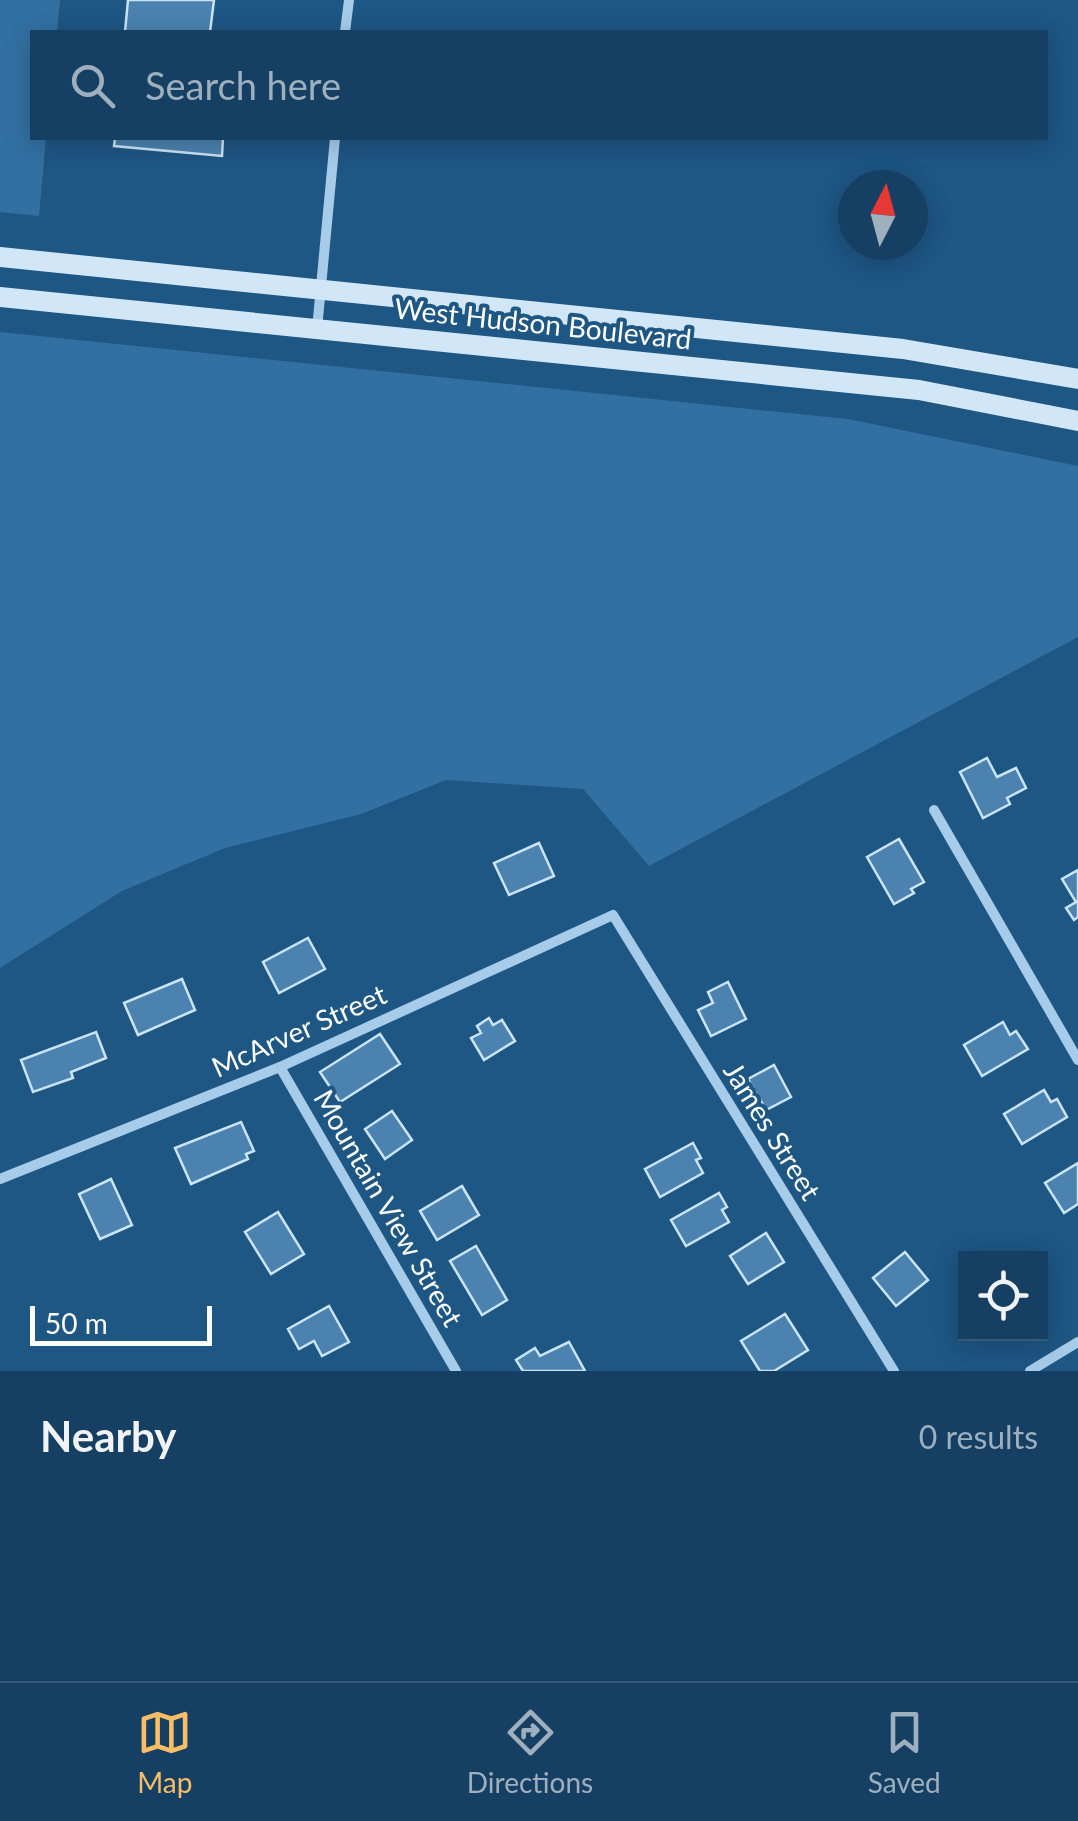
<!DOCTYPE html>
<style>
body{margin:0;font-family:Lato,sans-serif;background:#1f4769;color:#f1f3f6}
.controls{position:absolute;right:30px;bottom:30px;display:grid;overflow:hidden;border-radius:0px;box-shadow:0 5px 25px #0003}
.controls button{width:90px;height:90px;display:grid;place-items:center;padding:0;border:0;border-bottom:2px solid #355978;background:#164063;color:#f1f3f6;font:50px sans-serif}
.compass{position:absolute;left:838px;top:170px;width:90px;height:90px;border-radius:50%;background:#164063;box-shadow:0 5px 25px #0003;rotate:6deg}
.scale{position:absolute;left:30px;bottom:25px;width:182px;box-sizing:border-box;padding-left:10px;border:5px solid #fff;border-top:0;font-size:28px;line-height:35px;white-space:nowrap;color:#fff;-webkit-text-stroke:8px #1e5684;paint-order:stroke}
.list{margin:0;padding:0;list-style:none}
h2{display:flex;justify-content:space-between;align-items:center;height:130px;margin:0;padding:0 40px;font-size:42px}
h2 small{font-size:32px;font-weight:400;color:#9eafbe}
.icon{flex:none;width:55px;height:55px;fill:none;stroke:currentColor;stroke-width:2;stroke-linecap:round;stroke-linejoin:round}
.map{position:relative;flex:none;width:1078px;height:1371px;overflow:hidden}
.search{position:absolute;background:#164063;box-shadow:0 5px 25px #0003;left:30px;right:30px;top:30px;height:110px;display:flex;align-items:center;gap:25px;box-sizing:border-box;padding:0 35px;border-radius:0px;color:#9eafbe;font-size:38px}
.sheet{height:310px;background:#164063}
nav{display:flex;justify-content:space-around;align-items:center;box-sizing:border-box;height:140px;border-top:2px solid #355978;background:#164063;font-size:28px;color:#9eafbe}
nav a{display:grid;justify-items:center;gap:5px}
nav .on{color:#f9bd65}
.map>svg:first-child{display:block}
.green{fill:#3270a2}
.building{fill:#4b82af;stroke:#cae4f7;stroke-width:2.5}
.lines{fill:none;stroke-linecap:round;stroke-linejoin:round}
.street{stroke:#a6ccea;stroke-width:10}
.secondary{stroke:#d1e6f7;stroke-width:20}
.labels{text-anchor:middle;stroke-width:8;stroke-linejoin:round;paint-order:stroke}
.street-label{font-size:28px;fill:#fff;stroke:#1e5684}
</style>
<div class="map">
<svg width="1078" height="1371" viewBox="0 0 1078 1371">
<rect width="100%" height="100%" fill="#1e5684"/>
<g class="green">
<path d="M0,0H60L57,32H32V138H46L39,216L0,212Z"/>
<path d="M0,332L848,419L1078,466V637L649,866L583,789L446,780L361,814L225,848L122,891L0,968Z"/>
</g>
<g class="building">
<path d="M128,0H214L210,32H125Z"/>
<path d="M115,138H223L222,156L114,146Z"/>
<path d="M987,758L997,777L1016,768L1026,788L1007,798L1010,804L983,818L960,772Z"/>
<path d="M899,839L924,882L911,889L914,893L894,904L867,857Z"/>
<path d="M539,843L554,876L509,895L494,863Z"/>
<path d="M1078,870V917L1074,920L1066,908L1076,902L1062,879Z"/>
<path d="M308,938L325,969L279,993L263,962Z"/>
<path d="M182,979L195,1010L138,1035L124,1003Z"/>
<path d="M728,982L746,1019L711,1036L698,1010L713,1003L708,992Z"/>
<path d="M489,1018L493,1025L502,1020L515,1041L484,1060L471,1038L481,1033L477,1026Z"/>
<path d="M1003,1022L1010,1035L1016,1031L1028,1049L982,1076L964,1045Z"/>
<path d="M96,1032L106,1058L71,1072L73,1078L33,1092L21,1060Z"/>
<path d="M380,1034L400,1064L340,1102L320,1072Z"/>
<path d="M774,1065L791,1097L766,1110L748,1079Z"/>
<path d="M1044,1090L1051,1102L1057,1099L1067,1117L1022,1144L1004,1114Z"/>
<path d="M392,1111L412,1140L385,1159L365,1129Z"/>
<path d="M241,1122L254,1151L246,1154L248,1159L191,1184L175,1148Z"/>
<path d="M693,1143L701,1158L696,1160L703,1173L660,1197L645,1169Z"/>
<path d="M1078,1163V1204L1064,1213L1045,1183Z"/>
<path d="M111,1179L132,1225L100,1239L79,1194Z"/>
<path d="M462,1186L479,1215L437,1240L420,1211Z"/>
<path d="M719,1193L727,1207L722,1210L729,1222L686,1246L671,1220Z"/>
<path d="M278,1212L304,1254L271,1274L245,1232Z"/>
<path d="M766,1233L784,1262L748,1284L730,1256Z"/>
<path d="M476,1246L507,1300L482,1315L450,1261Z"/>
<path d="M905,1252L928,1280L896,1306L873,1278Z"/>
<path d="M329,1306L349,1342L322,1356L314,1341L299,1349L288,1329Z"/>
<path d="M785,1314L808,1350L774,1371H760L741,1341Z"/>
<path d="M569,1342L585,1371H523L516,1360L535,1348L540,1356Z"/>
</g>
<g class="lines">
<g class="street">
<path d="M345,32L349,0"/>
<path d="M317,329L335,138"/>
<path d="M934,810L1078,1060"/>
<path d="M280,1067L456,1371"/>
<path d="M0,1179L280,1067L613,915L894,1371"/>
<path d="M1030,1371L1078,1342"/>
</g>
<g class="secondary">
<path d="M0,257L903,349L1078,379"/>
<path d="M0,297L919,390L1078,421"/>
</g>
</g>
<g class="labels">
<g class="street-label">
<text transform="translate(543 324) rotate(6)" y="10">West Hudson Boulevard</text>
<text transform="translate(299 1031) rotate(-24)" y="10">McArver Street</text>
<text transform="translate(772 1131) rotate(58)" y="10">James Street</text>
<text transform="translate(388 1208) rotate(60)" y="10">Mountain View Street</text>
</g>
</g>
</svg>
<div class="controls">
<button><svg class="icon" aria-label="locate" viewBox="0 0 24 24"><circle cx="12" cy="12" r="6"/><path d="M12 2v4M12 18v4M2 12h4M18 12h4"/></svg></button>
</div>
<svg class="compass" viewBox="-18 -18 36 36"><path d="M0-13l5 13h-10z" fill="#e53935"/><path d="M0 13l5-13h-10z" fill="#9eafbe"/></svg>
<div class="scale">50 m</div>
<div class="search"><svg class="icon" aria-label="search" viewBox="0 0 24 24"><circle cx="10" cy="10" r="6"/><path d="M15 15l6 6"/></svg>Search here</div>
</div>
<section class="sheet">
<h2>Nearby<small>0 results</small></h2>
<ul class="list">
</ul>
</section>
<nav>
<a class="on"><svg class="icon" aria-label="map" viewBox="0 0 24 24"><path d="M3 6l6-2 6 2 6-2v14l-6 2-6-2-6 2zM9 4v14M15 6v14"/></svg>Map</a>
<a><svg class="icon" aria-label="directions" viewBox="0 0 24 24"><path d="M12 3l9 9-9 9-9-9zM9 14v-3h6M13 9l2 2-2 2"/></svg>Directions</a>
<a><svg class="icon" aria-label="saved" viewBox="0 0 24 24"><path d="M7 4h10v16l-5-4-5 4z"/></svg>Saved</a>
</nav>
